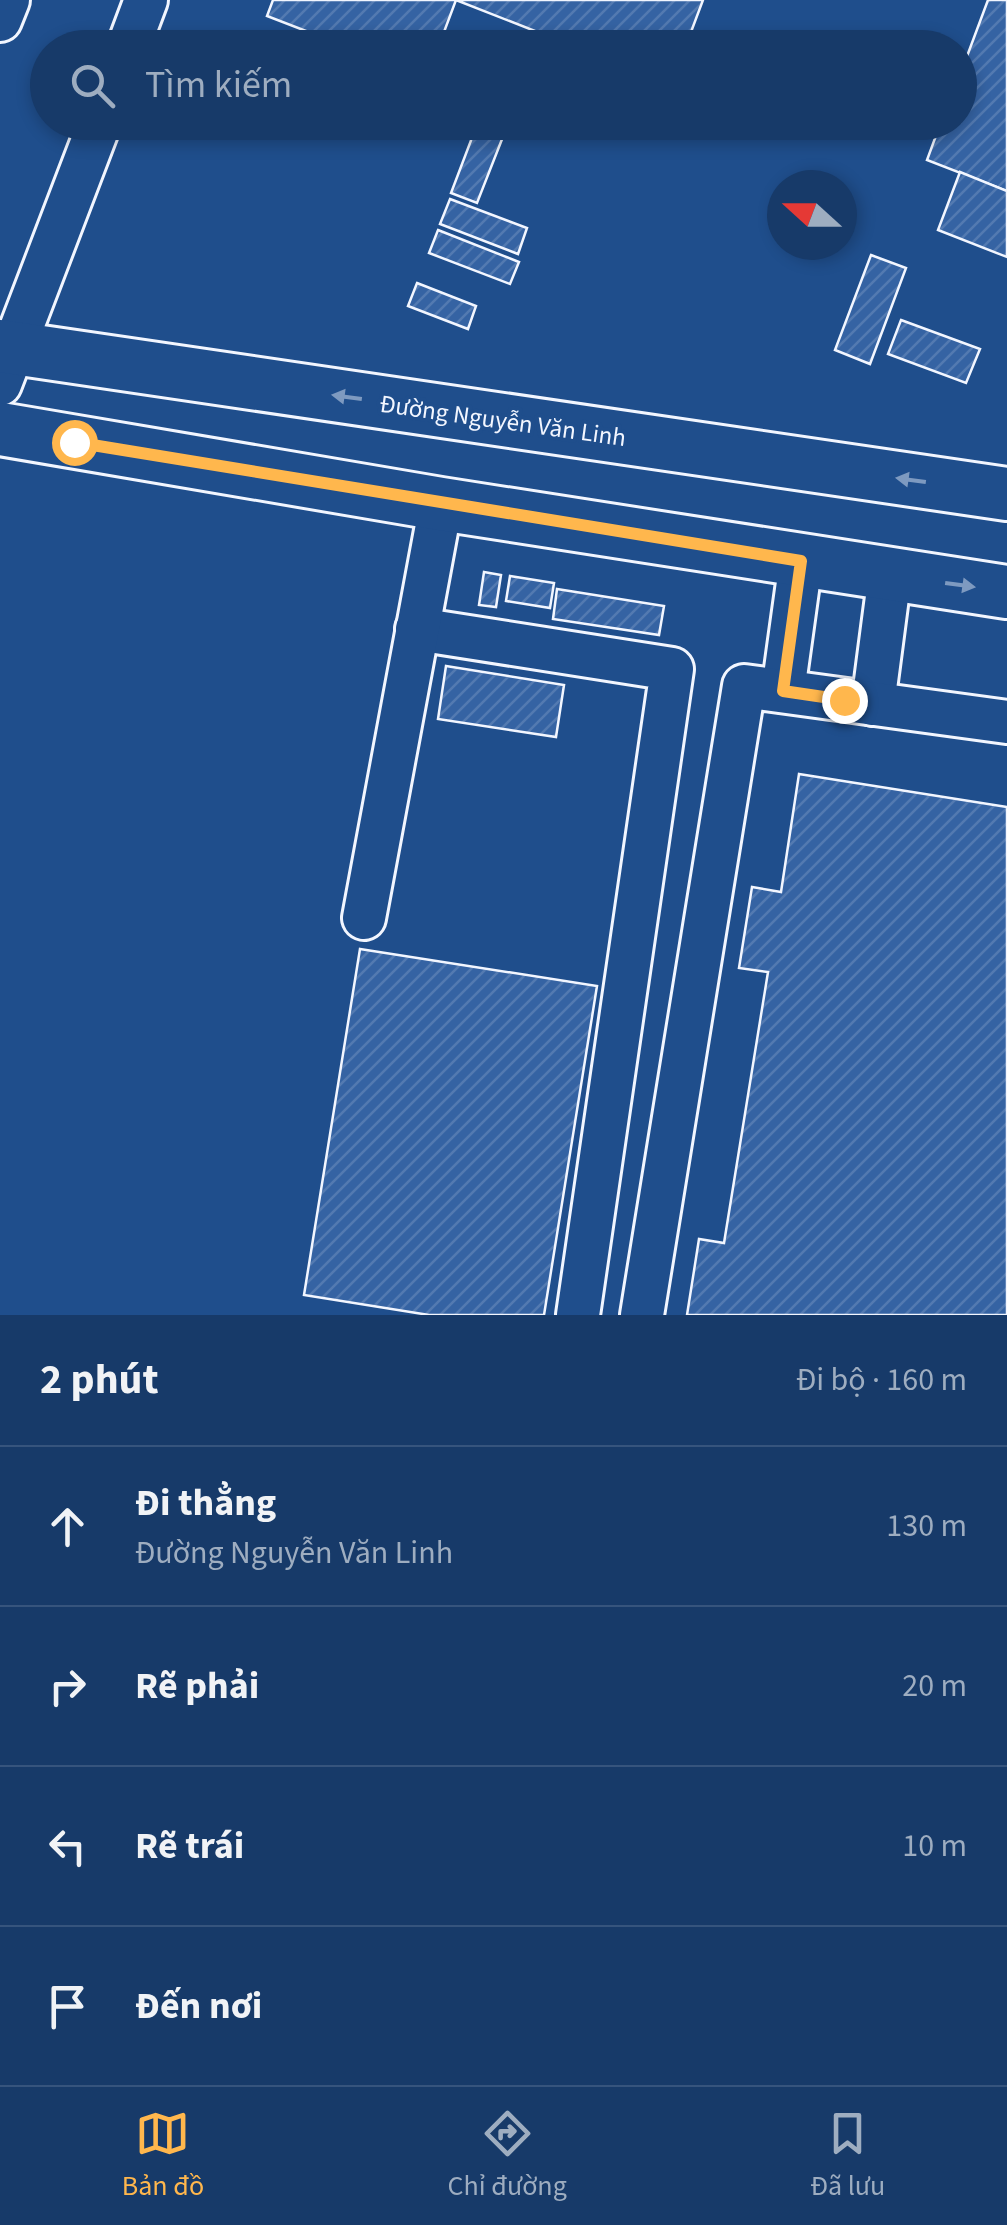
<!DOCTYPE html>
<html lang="vi">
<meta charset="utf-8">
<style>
body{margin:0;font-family:"Source Sans 3",sans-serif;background:#244571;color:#f1f3f6}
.compass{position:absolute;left:767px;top:170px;width:90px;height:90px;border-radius:50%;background:#173a69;box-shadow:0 5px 15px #0003;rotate:291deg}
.stop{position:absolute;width:30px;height:30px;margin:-22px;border:8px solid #ffb74d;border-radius:50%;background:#fff}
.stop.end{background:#ffb74d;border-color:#fff;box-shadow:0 2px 10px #0008}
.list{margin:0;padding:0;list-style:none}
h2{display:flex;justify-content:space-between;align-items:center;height:130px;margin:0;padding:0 40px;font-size:42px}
h2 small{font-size:32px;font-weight:400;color:#9eadc0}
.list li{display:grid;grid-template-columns:65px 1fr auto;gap:30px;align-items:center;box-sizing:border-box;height:160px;padding:0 40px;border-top:2px solid #36547d}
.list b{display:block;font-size:38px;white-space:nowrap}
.list p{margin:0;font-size:32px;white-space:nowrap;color:#9eadc0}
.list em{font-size:32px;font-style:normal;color:#9eadc0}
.icon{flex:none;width:55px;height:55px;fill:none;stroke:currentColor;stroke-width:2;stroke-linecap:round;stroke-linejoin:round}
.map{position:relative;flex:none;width:1007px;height:1315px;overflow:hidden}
.search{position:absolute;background:#173a69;box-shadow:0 5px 15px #0003;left:30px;right:30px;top:30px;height:110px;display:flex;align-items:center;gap:25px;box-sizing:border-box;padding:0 35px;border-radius:55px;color:#9eadc0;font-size:38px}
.sheet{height:770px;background:#173a69}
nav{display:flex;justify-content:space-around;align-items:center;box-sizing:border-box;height:140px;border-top:2px solid #36547d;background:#173a69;font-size:28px;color:#9eadc0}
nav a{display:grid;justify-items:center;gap:5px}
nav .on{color:#ffb74d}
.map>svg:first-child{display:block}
.building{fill:url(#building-hatch);stroke:#f2f6ff;stroke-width:2.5}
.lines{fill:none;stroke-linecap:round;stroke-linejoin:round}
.minor-casing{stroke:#f2f6ff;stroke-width:48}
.major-casing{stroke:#f2f6ff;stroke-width:58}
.minor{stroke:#1f4e8c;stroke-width:42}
.major{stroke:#1f4e8c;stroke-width:52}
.oneway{fill:#7e9ac0}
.route{stroke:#ffb74d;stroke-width:12}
.labels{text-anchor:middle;stroke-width:8;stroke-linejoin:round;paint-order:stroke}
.street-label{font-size:25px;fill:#f2f6ff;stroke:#1f4e8c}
</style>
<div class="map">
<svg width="1007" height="1315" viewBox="0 0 1007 1315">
<defs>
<pattern id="building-hatch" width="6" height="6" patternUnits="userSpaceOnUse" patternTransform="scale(2.5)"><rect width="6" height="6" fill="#3563a3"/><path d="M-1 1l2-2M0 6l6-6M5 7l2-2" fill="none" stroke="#537ab1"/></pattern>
</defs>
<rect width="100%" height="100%" fill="#1f4e8c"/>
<g class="building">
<path d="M273,0H456L438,48H350L267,16Z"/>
<path d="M456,0H703L685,48H578Z"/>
<path d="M988,0H1007V191L927,160L941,122H960V75Z"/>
<path d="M478,122L506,129L477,203L451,193Z"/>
<path d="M960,172L1007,191V257L938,230Z"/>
<path d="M450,199L527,228L518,254L440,224Z"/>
<path d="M438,230L519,262L510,284L429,253Z"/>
<path d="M871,255L906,268L870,364L835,350Z"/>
<path d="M417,283L476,306L468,329L408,306Z"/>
<path d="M901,320L980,349L966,383L888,354Z"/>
<path d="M484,572L501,575L496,607L479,605Z"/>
<path d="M510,576L554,583L550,608L506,601Z"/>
<path d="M557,589L664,606L659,635L553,619Z"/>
<path d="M446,666L564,685L556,737L438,719Z"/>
<path d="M799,774L1007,807V1315H687L699,1239L724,1243L768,972L739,968L752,887L781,892Z"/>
<path d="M360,949L597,986L544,1315H429L304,1295Z"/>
</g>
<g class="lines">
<g class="minor-casing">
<g id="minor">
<path d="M0,20L8,0"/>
<path d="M128,48L146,0"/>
<path d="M0,384L100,122"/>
<path d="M417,629L672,669L578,1315"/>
<path d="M783,691L801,561"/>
<path d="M873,704L890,574"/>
<path d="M364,918L441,504"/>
<path d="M642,1315L744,686L1007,722"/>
</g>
</g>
<g class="major-casing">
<g id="major">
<path d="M0,346L1007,494"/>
<path d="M0,429L441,504L1007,592"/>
</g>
</g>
<use href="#minor" class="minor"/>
<use href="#major" class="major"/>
</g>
<defs><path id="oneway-solid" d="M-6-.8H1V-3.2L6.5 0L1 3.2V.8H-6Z" transform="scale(2.5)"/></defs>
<g class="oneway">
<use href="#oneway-solid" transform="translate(347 397) rotate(-172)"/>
<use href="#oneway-solid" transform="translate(911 480) rotate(-172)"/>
<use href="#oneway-solid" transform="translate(960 585) rotate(8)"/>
</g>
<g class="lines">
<path class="route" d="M74,442L801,561L783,691L844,700"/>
</g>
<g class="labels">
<g class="street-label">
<text transform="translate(503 420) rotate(8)" y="9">Đường Nguyễn Văn Linh</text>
</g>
</g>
</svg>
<svg class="compass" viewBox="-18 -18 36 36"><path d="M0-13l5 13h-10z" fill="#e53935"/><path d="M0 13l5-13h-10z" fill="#9eadc0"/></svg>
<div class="stop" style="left:74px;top:442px"></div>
<div class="stop end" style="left:844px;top:700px"></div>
<div class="search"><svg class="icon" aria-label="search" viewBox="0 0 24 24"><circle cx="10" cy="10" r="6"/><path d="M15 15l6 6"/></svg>Tìm kiếm</div>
</div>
<section class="sheet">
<h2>2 phút<small>Đi bộ · 160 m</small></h2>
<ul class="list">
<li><svg class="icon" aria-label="ahead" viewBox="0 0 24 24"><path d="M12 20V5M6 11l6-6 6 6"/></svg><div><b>Đi thẳng</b><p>Đường Nguyễn Văn Linh</p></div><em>130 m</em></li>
<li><svg class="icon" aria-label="right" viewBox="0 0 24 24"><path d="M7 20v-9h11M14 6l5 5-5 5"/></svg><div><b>Rẽ phải</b></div><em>20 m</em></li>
<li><svg class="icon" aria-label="left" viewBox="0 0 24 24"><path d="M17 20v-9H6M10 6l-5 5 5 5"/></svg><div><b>Rẽ trái</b></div><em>10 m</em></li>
<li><svg class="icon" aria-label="arrive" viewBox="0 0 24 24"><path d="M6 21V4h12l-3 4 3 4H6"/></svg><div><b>Đến nơi</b></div></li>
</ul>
</section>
<nav>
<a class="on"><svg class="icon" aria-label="map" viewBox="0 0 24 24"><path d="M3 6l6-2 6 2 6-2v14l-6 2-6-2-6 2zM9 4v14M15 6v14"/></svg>Bản đồ</a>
<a><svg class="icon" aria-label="directions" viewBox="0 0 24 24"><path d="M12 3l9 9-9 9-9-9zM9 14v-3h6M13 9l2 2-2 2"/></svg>Chỉ đường</a>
<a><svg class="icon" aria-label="saved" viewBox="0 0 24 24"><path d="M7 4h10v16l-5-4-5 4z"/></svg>Đã lưu</a>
</nav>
